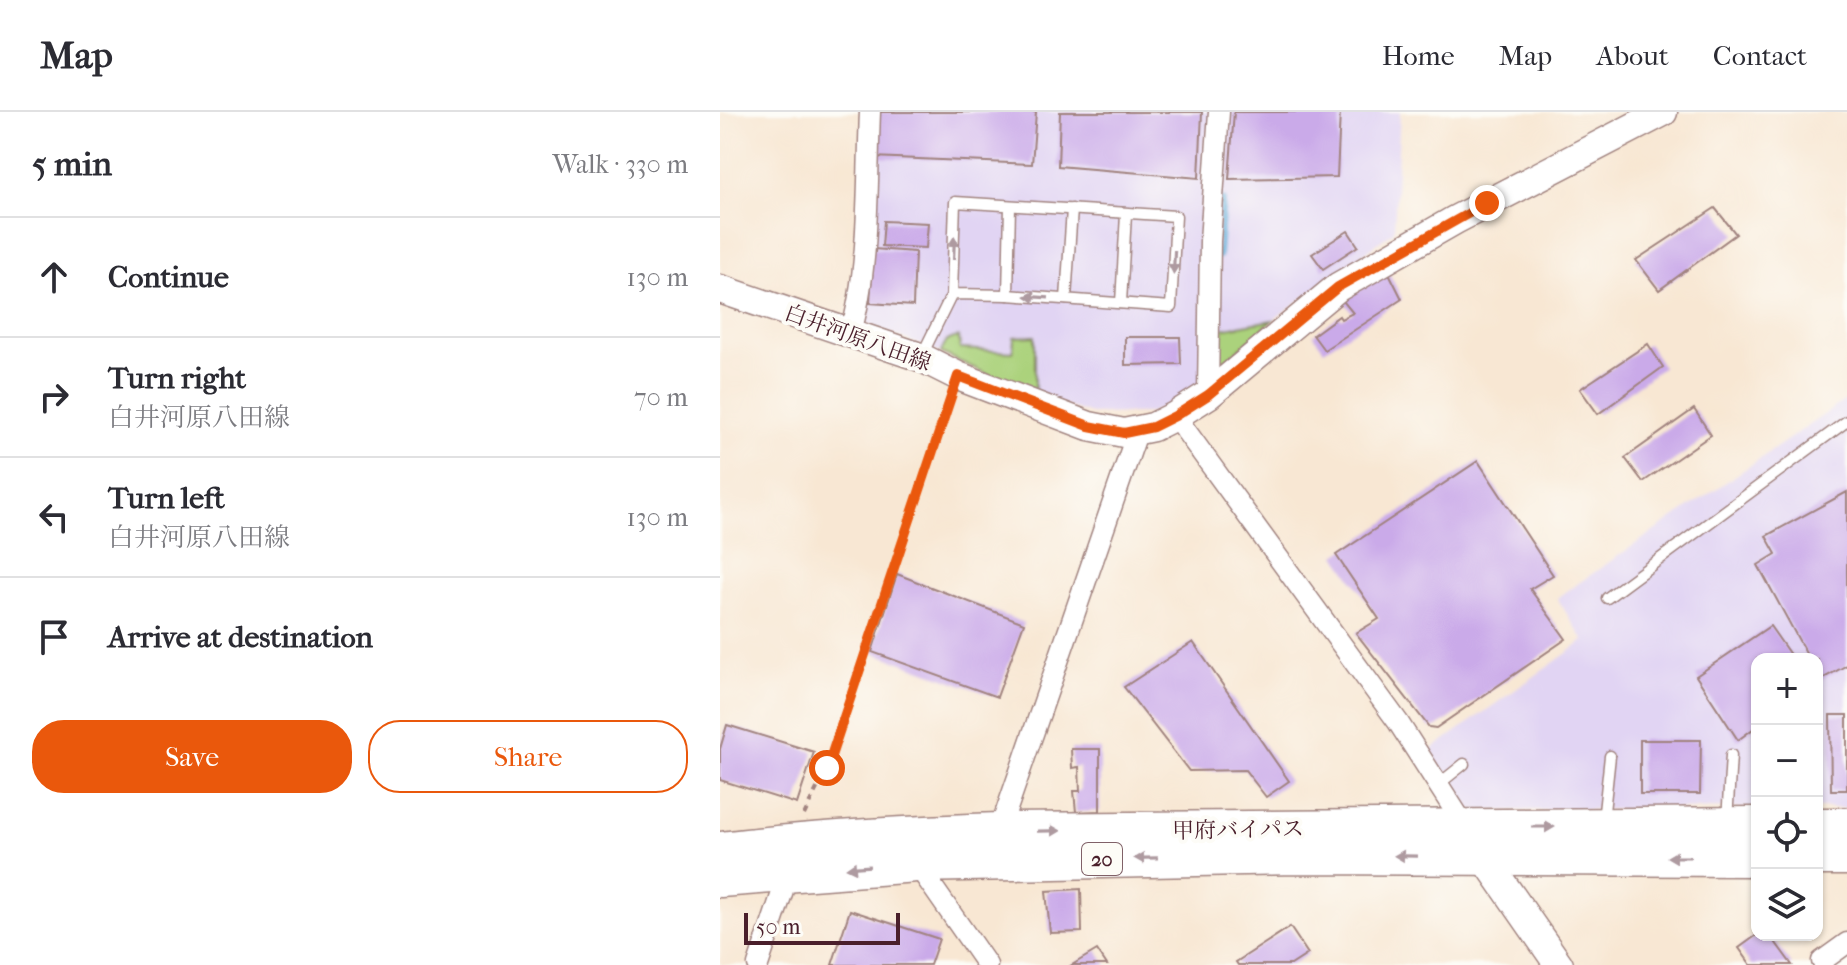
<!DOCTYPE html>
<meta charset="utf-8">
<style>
body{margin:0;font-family:"IM FELL French Canon","Noto Serif JP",serif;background:#f2f2f3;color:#2b2b33}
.controls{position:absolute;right:24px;bottom:24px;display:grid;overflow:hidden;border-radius:16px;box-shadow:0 2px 6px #0004}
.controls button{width:72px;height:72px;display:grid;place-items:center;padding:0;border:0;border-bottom:2px solid #e1e1e2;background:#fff;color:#2b2b33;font:40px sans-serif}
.scale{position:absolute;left:24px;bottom:20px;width:156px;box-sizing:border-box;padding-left:8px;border:4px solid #4a1f2b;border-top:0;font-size:22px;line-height:28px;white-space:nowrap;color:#4a1f2b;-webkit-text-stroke:6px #fdfcf7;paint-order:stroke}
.stop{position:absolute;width:24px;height:24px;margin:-18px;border:6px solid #ea580c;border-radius:50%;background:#fff}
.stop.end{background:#ea580c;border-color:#fff;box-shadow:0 2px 8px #0008}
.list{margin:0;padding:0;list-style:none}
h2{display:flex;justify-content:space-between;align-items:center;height:104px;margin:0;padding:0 32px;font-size:34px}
h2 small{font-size:26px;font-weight:400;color:#7c7c81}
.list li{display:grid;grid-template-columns:52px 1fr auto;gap:24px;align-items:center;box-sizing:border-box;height:120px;padding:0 32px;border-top:2px solid #e1e1e2}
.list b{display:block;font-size:30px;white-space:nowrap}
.list p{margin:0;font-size:26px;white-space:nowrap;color:#7c7c81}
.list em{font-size:26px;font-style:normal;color:#7c7c81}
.actions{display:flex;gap:16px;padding:24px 32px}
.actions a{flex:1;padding:18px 0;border:2px solid #ea580c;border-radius:32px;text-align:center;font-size:28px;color:#ea580c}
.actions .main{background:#ea580c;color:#fff}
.icon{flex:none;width:44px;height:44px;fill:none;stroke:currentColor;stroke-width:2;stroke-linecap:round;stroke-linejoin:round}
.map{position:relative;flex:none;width:1127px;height:853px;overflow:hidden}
header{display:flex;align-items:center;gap:48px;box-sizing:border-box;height:112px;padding:0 40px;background:#fff;border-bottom:2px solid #e1e1e2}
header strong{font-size:38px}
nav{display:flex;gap:44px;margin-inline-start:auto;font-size:28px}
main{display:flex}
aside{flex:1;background:#fff}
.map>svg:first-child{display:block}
.built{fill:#e1d4f3}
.green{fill:#abd27c;stroke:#7a7854;stroke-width:2}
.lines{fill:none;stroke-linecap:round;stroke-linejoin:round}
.stream{stroke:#5facd8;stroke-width:6}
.building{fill:#caaae9}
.lane-casing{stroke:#a1837f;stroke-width:13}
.street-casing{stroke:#a1837f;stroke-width:23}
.secondary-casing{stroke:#a1837f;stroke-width:31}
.highway-casing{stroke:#a1837f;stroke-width:41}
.path{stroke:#a1837f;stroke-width:4;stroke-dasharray:6 6;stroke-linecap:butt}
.lane{stroke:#fff;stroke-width:10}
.street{stroke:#fff;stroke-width:20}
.secondary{stroke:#fff;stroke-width:28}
.highway{stroke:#fff;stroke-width:38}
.oneway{fill:#ae9aa0}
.route{stroke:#ea580c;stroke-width:10}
.labels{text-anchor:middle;stroke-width:8;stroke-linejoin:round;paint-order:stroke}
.shield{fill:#fdfcf7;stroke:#806168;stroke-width:2}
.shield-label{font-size:20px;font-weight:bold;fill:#4a1f2b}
.street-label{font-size:22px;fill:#4a1f2b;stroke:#fdfcf7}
</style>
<header>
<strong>Map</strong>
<nav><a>Home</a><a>Map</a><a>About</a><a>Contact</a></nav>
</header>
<main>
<aside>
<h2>5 min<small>Walk · 330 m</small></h2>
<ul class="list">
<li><svg class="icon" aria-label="ahead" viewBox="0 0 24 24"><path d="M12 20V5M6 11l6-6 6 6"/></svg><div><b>Continue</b></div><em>130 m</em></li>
<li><svg class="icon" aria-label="right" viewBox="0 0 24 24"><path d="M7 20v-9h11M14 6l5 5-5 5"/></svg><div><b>Turn right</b><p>白井河原八田線</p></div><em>70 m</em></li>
<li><svg class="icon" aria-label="left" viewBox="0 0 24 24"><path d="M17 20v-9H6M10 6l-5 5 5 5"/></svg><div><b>Turn left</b><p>白井河原八田線</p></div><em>130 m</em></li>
<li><svg class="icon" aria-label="arrive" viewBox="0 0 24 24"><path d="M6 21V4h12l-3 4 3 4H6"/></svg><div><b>Arrive at destination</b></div></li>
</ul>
<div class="actions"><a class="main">Save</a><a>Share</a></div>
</aside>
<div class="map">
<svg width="1127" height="853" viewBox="0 0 1127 853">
<rect width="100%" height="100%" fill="#fdfcf7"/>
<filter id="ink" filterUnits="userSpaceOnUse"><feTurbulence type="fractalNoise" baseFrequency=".0125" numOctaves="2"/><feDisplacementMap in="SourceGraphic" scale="16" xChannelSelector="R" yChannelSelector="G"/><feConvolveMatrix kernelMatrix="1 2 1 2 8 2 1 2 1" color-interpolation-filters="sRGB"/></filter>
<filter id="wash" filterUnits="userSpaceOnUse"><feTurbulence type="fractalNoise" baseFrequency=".006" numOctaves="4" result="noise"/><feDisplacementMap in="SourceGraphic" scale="32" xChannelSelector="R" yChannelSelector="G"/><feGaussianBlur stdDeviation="1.8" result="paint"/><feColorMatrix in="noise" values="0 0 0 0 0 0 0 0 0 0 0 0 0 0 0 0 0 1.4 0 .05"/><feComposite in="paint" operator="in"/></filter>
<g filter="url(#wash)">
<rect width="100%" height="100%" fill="#f8e7d3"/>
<g class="built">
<path d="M155,0H680L674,119L553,208L464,284L430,301L371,302L315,284L221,241L144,211Z"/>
<path d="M1127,287V696H1097V547H1037V696L736,699L701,645L864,529L837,486Z"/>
</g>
<g class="green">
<path d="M553,208L496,257L500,217Z"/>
<path d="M315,224V284L221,241C224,230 228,227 239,225L240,237L293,240L294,225Z"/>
</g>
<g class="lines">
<path class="stream" d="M499,144L503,88"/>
</g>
<g id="blocks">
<g class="building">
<path d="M155,0H316L312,52L153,45Z"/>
<path d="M340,0H482L479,66L338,54Z"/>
<path d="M514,0H620L617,65L509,67Z"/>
<path d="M995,96L1016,122L939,178L916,148Z"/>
<path d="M164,109L208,111L206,136L162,134Z"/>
<path d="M628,119L638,134L603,157L592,142Z"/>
<path d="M153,137L195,140L193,194L150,191Z"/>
<path d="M668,159L682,187L604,238L593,223L619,204L621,207L633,201L623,189Z"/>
<path d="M405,225H460L461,252L405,253Z"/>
<path d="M928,232L943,255L878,302L860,277Z"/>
<path d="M974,297L991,323L923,370L905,346Z"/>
<path d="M758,349L833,463L810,477L846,527L716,616L709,615L636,521L659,507L616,443Z"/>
<path d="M1127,380V553L1100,568L1097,562V547H1089L1038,453L1056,442L1046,424Z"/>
<path d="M177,462L304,511L277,585L152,540Z"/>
<path d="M1050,514L1073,547H1037V614L1018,628L976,564Z"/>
<path d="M473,530L569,669L546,685L525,658L469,659L404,575Z"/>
<path d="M1110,603H1127V678H1111Z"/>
<path d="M7,613L94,640L77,692L0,668V637Z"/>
<path d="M920,628H981L980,682H920Z"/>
<path d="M351,637H380V699L356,700L354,679H360L359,655L352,656Z"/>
<path d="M361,777L362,820L330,821L326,779Z"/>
<path d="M130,798L219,827L210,853H112Z"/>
<path d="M570,815L588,842L571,853H518L516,850Z"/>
<path d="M1037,823H1050L1072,853H1031L1019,836Z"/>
<path d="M377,838L387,853H352Z"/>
</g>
</g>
</g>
<g filter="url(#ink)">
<use href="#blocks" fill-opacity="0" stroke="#a1837f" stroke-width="2"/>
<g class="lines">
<g class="lane-casing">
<g id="lane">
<path d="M288,183L290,94"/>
<path d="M346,187L352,97"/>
<path d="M401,191L406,102"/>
<path d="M201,245L232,182L235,90L456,104L451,195L288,183L232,182"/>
<path d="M887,486L1127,309"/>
<path d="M719,672L744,652"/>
<path d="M883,709L890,644"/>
<path d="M1007,709L1011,643"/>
</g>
</g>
<g class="street-casing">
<g id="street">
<path d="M130,223C150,160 147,67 150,0"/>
<path d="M488,283L490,129L499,0"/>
<path d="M455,304L678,610L748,719"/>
<path d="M279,720L418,318"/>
<path d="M196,751L267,853"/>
<path d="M1102,849L1127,831"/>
<path d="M38,853L69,760"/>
</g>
</g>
<g class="secondary-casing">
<g id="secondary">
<path d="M0,177L200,245L238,264L369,314L404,321L433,315L455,304L488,283L618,175L735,108L943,0"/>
<path d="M764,745L839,853"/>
</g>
</g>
<g class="highway-casing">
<g id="highway">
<path d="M1097,715H1127"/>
<path d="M0,739C93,728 186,723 279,720L1037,714"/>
<path d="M1097,744H1127"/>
<path d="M0,766L196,751L575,743L1037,745"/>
</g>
</g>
<path class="path" d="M84,703L107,656L231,286"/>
<use href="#lane" class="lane"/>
<use href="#street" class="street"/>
<use href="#secondary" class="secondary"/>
<use href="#highway" class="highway"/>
</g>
<defs><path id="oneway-solid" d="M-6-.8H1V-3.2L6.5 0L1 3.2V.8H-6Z" transform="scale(2)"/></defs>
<g class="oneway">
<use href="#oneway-solid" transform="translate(234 136) rotate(-88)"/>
<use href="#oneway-solid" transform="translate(454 150) rotate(93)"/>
<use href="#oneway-solid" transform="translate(317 185) rotate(-176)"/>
<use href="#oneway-solid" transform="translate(823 715)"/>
<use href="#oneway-solid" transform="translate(329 719) rotate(-1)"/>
<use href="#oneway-solid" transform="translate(686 744) rotate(-179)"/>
<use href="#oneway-solid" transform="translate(959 745) rotate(-180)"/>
<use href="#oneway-solid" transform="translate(426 746) rotate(179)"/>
<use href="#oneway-solid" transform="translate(138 755) rotate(176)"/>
</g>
</g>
<g class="lines" filter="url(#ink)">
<path class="route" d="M107,656L238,264L369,314L404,321L433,315L455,304L488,283L618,175L767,91"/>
</g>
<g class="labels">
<rect class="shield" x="362" y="731" width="40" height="32" rx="6"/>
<g class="shield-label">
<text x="382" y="754">20</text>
</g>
<g class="street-label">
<text transform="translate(138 225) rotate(20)" y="8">白井河原八田線</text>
<text transform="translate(518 717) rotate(-1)" y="8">甲府バイパス</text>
</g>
</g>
</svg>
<div class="controls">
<button>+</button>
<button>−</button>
<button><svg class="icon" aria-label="locate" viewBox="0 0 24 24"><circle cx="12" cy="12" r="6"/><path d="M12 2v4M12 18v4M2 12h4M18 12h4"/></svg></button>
<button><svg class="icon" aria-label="layers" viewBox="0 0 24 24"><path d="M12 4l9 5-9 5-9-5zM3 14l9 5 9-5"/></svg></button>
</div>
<div class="scale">50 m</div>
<div class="stop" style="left:107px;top:656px"></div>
<div class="stop end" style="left:767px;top:91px"></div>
</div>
</main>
